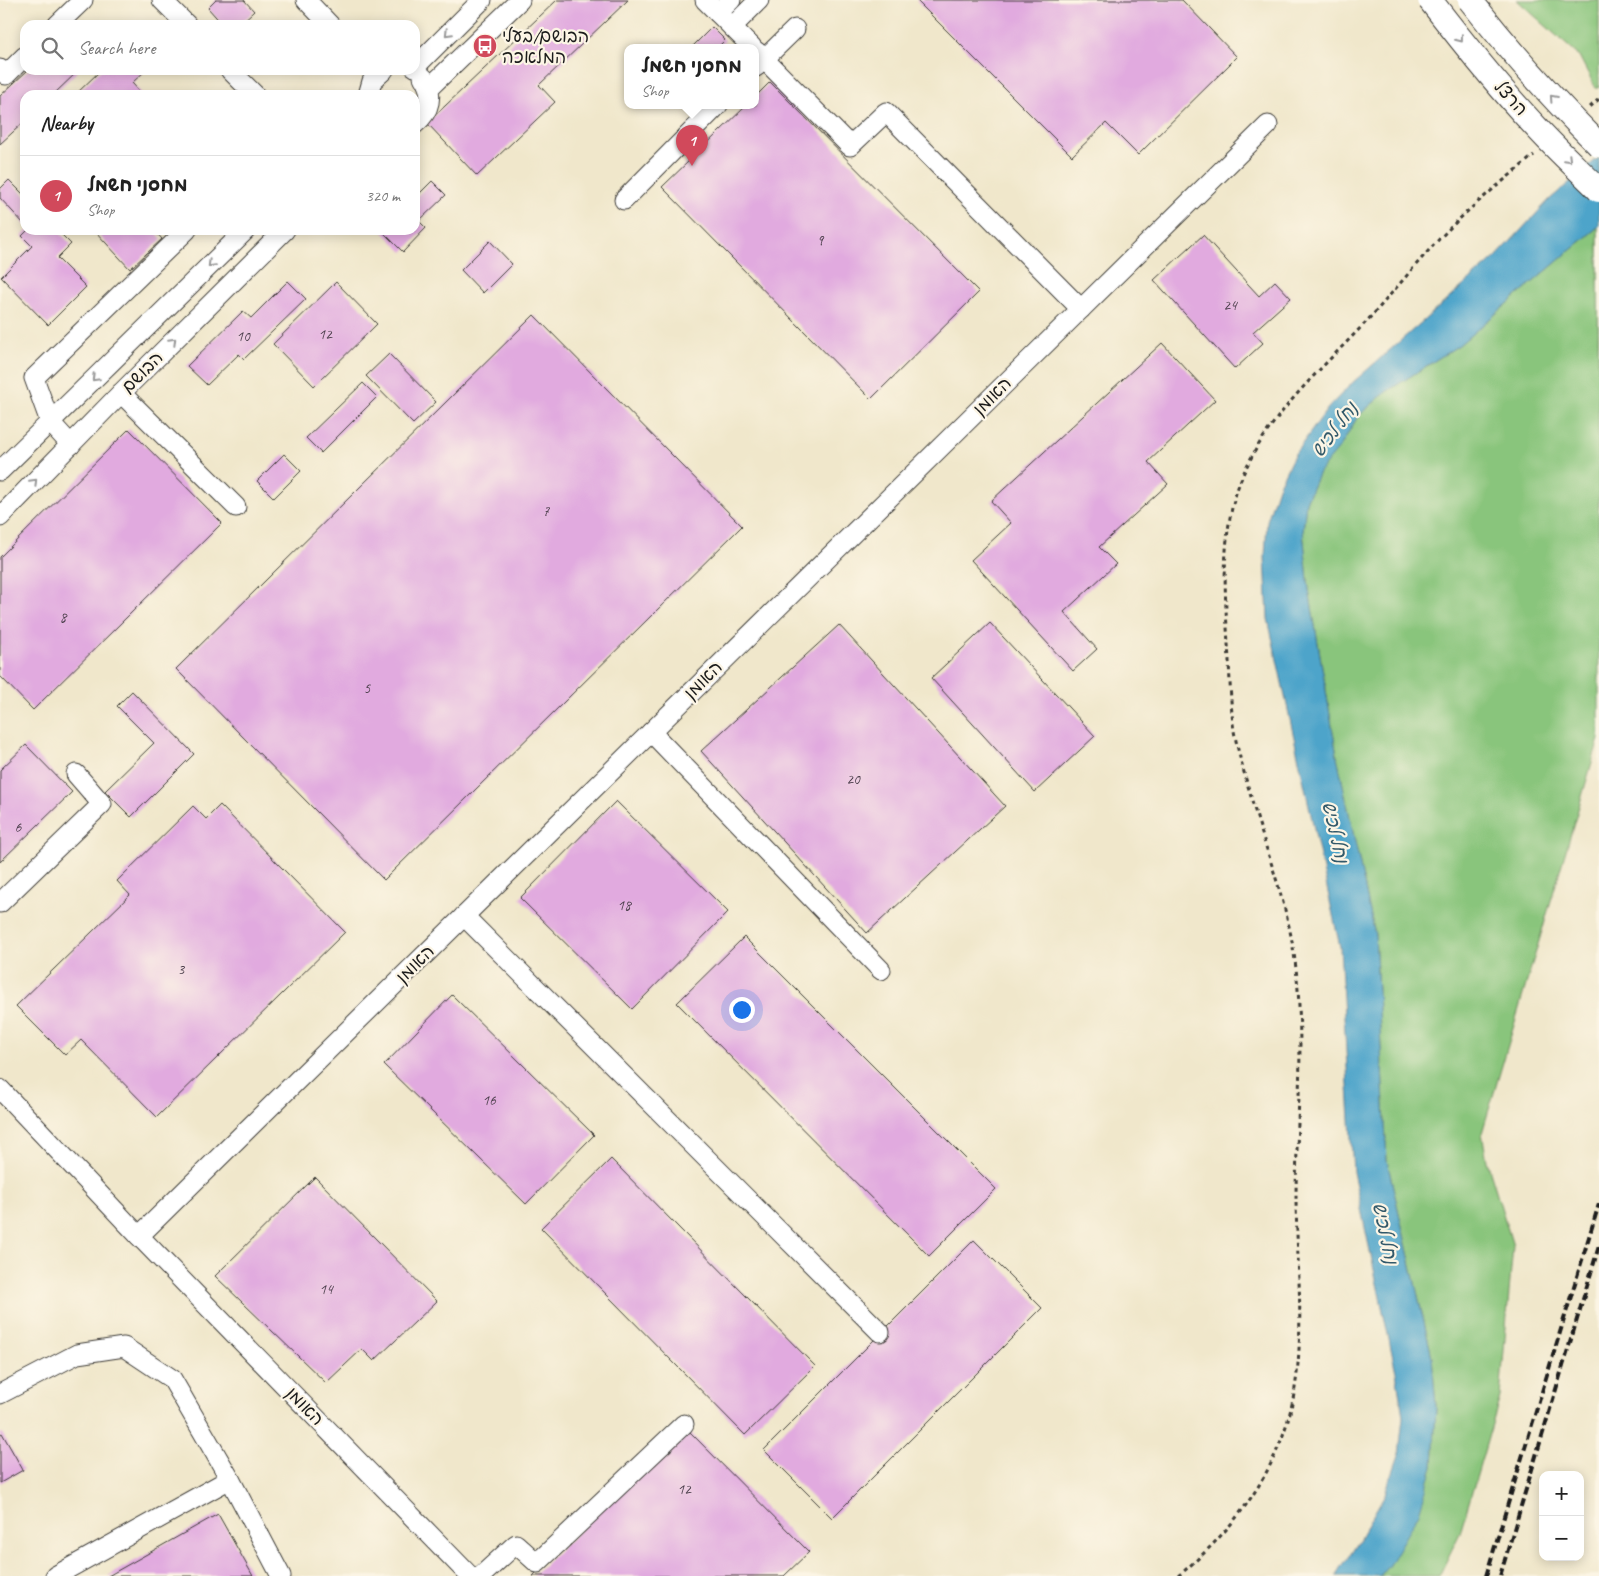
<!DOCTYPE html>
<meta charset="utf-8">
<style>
body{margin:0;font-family:Caveat,"Playpen Sans Hebrew",sans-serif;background:#f6f6f6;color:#222}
.controls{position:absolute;right:15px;bottom:15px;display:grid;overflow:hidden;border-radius:10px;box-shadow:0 2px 12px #0003}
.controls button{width:45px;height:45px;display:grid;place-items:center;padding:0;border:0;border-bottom:1px solid #e0e0e0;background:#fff;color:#222;font:25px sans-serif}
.you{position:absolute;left:741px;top:1009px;width:18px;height:18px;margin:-12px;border:4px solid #fff;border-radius:50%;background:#1a73e8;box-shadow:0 0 0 8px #1a73e833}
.badge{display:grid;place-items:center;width:32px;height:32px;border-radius:50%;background:#d1495b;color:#fff;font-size:16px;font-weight:700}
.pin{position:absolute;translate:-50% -41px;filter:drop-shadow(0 1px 2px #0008)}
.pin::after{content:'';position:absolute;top:26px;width:18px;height:15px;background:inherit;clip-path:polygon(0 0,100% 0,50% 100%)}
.popup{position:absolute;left:624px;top:44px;width:135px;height:65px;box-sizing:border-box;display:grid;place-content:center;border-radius:10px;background:#fff;filter:drop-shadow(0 1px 4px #0005);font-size:16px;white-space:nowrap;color:#767676}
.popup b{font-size:19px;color:#222}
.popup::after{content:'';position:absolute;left:50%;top:100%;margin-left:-10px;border:10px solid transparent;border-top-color:#fff}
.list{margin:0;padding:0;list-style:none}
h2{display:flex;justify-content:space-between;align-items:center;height:65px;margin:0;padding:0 20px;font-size:21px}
h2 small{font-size:16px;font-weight:400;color:#767676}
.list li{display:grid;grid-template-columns:32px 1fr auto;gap:15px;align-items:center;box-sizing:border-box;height:80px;padding:0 20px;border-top:1px solid #e0e0e0}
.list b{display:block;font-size:19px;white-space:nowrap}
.list p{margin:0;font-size:16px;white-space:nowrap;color:#767676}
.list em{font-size:16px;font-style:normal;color:#767676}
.icon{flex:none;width:28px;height:28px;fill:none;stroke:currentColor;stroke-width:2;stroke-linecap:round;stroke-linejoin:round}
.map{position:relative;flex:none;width:1599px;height:1576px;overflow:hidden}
.search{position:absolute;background:#fff;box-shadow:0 2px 12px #0003;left:20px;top:20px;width:400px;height:55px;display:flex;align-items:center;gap:12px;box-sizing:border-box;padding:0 18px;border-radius:15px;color:#767676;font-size:19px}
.panel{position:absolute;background:#fff;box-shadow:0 2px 12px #0003;left:20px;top:90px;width:400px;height:145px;border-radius:15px}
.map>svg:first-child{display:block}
.green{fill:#89c57b;stroke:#52704c}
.water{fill:#4da4ca;stroke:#346073}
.building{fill:#e1aadf}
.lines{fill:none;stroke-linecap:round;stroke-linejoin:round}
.minor-casing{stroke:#3c3a36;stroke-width:21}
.path{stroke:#3c3a36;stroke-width:3;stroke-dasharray:4 4;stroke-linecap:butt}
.minor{stroke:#fff;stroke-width:19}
.rail{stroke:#1c1c1c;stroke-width:4;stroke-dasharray:8 4;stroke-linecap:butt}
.major-bridge-casing{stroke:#3c3a36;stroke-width:26;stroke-linecap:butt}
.major-bridge{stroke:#fff;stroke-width:24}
.oneway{stroke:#999}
.labels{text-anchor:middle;stroke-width:4.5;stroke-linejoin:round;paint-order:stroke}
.number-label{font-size:15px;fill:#4d404d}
.poi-label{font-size:18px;fill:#1c1c1c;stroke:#fcf5e5;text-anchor:start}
.street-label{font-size:18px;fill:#1c1c1c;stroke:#fcf5e5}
.water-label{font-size:19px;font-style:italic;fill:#32596a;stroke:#fcf5e5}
</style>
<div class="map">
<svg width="1599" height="1576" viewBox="0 0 1599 1576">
<rect width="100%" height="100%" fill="#fcf5e5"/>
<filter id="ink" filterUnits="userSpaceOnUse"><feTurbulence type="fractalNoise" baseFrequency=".02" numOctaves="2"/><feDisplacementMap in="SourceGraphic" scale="10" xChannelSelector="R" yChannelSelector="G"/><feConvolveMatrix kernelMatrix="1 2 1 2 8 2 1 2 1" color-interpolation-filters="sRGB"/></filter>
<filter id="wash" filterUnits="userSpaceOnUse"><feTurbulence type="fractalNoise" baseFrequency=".0096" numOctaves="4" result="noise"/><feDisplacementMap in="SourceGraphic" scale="20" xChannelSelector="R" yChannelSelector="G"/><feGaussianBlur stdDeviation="1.12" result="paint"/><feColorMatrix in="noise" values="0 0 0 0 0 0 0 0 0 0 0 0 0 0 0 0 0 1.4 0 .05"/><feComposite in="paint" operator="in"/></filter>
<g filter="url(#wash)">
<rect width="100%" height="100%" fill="#f0e7cb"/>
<g class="green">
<path d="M1517,0H1599V87L1596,89L1579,56Z"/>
<path d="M1598,227L1599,739L1482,1133L1487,1161L1513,1246L1500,1397L1460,1533L1439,1576H1380L1389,1565L1433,1467L1436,1407L1432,1357L1387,1161L1375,935L1338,762L1309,590L1303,531L1306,502L1319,472L1340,446L1358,416L1386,392L1459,345Z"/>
</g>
<path class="water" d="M1599,157V226L1459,345L1386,392L1358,416L1340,447L1319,472L1306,502L1303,531L1309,590L1338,762L1375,935L1387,1161L1432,1357L1436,1407L1433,1467L1419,1513L1389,1565L1380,1576H1336L1359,1540L1385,1494L1399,1455L1403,1416L1396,1372L1353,1172L1340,947L1268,619L1265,557L1267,521L1278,487L1294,455L1328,408L1352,383L1495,258L1549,200Z"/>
<g id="blocks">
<g class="building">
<path d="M216,0H244L254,11L239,25H223L208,8Z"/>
<path d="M557,0H628L539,85L555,102L477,176L427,123Z"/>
<path d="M916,0H1182L1237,57L1138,155L1106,123L1072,156Z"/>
<path d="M712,27L725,40L718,47H694L693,46Z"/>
<path d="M28,70H79L53,95H25V121L0,144V96Z"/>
<path d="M101,70H146L132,83L143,95H75Z"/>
<path d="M770,82L979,292L871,399L662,187L747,105H756V96Z"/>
<path d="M9,180L25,196V225L0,198V189Z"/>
<path d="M432,181L446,195L419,221L426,228L403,252L381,230H415V198Z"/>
<path d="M28,230H57L71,244L57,258L86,287L48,325L1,277L32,246L22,236Z"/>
<path d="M94,230H154L162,239L130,269Z"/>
<path d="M1203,235L1259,296L1275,281L1291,298L1253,332L1263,343L1235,369L1154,280Z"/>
<path d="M490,241L512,264L483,293L461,270Z"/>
<path d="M288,281L306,299L244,359L239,354L207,385L187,366L243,311L251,318Z"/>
<path d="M336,282L377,324L314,386L273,344Z"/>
<path d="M534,315L742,526L384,880L176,669Z"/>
<path d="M1162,343L1215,400L1148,462L1168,484L1099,547L1116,564L1064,612L1097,649L1073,671L971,560L1011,523L991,501Z"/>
<path d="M389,354L436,402L413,424L366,376Z"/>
<path d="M363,383L377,397L321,453L306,438Z"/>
<path d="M129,429L222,523L33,710L0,676V557Z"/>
<path d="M284,454L301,471L274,498L257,481Z"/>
<path d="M990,623L1095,736L1035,792L931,678Z"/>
<path d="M839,625L1005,806L867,933L701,751Z"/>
<path d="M132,691L194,754L131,817L105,791L154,743L117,706Z"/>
<path d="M26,745L72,792L0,862V770Z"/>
<path d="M616,801L728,912L632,1009L520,898Z"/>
<path d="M220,805L345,932L157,1117L81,1040L65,1055L16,1006L130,895L117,881L193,806L206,819Z"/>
<path d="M744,937L996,1189L929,1256L677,1003Z"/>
<path d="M452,995L594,1135L526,1204L384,1065Z"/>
<path d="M611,1159L815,1366L745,1435L541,1228Z"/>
<path d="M315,1177L437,1301L374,1361L362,1349L326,1383L215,1276Z"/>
<path d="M974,1240L1042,1308L832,1518L764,1450Z"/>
<path d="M685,1427L809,1552L784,1576H533Z"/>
<path d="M2,1433L23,1470L0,1483V1434Z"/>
<path d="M218,1514L253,1576H108Z"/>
</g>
</g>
</g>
<g filter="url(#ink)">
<use href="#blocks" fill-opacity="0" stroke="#3c3a36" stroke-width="1"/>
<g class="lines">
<g class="minor-casing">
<g id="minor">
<path d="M162,0L187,25"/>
<path d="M306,0L330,25"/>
<path d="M705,0L752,47"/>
<path d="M718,13L731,0"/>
<path d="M57,25L83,0"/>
<path d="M732,27L759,0"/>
<path d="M756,51L850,146L886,112L1081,309"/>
<path d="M415,67L482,0"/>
<path d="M756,67L795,29"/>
<path d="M0,69L6,75L25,56"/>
<path d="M230,70L255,95"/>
<path d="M429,88L520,0"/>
<path d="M368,95L372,81L384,70"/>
<path d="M415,124C430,112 435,94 423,77"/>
<path d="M624,200L718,105"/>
<path d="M121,393L236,507"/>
<path d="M71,445L50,422L34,378L187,230"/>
<path d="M0,471L246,230"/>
<path d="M0,517L121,393L285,230"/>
<path d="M651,732L881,970"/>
<path d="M0,903L102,804L76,774"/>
<path d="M464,916L880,1332"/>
<path d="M0,1089L139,1236L470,1576"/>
<path d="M139,1236L1268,125"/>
<path d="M0,1394L77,1354L124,1347L172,1379L230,1479L281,1576"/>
<path d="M55,1576L230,1479"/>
<path d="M481,1576L516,1544L537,1563L684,1424"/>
</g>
</g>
<g class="path">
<path d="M1590,107L1599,99"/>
<path d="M1178,1576C1228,1535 1268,1485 1287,1423C1308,1355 1297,1272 1296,1201C1296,1112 1308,1018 1290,931C1280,884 1262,839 1250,793C1244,773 1238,752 1234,731C1230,703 1230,672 1228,644C1225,594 1221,542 1236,493C1259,423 1316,375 1365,323C1394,292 1420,258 1450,228C1476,202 1506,179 1534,155"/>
</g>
<use href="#minor" class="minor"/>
<g class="rail">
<path d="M1486,1576L1599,1204"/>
<path d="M1500,1576L1599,1246"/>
</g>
<g class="major-bridge-casing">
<g id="major-bridge">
<path d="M1430,0C1464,44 1498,87 1536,127C1556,149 1578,169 1599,190"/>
<path d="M1470,0C1510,51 1553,99 1599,145"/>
</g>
</g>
<use href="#major-bridge" class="major-bridge"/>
</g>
<defs><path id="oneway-chevron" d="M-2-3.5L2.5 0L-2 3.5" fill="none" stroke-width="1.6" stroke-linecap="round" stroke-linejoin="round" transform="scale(1.25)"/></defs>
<g class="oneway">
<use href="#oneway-chevron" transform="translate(448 33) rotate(135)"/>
<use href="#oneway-chevron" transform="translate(1460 39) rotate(52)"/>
<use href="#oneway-chevron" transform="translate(1553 98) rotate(-132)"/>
<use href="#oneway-chevron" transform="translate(1568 159) rotate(45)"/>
<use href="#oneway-chevron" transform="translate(211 264) rotate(135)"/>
<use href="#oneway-chevron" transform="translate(173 341) rotate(-45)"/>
<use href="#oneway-chevron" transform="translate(95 378) rotate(135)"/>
<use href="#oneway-chevron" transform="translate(34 482) rotate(-46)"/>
</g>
</g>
<defs>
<g id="bus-disc" transform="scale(1.25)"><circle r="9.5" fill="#d1495b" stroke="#fcf5e5"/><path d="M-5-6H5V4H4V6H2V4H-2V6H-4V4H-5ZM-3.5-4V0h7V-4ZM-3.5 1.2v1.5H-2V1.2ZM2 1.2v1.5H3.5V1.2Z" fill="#fff"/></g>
</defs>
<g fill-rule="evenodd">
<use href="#bus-disc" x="485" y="46"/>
</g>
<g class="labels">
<g class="number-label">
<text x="820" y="245">9</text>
<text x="1230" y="310">24</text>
<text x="325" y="339">12</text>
<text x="243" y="341">10</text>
<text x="546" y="516">7</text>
<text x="63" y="622">8</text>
<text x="367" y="693">5</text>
<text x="853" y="784">20</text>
<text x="18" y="832">6</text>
<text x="624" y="910">18</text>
<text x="181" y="974">3</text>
<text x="489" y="1105">16</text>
<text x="326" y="1294">14</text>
<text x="684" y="1494">12</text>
</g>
<g class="poi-label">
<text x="502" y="42">הבושם/בעלי<tspan x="502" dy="21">המלאכה</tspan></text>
</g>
<g class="street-label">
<text transform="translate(1511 98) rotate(48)" y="6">הרצל</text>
<text transform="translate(142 372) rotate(-45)" y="6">הבושם</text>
<text transform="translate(992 396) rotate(-45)" y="6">האומן</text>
<text transform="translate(703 680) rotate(-45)" y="6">האומן</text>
<text transform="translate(415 964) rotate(-45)" y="6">האומן</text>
<text transform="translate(305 1406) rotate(46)" y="6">האומן</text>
</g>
<g class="water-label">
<text transform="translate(1334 429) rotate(-53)" y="7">נחל לכיש</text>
<text transform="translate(1336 832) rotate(77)" y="7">נחל לכיש</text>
<text transform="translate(1386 1233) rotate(78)" y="7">נחל לכיש</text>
</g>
</g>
</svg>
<div class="controls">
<button>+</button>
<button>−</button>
</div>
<div class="you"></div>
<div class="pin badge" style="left:692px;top:166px">1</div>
<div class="popup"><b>מחסני חשמל</b>Shop</div>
<div class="search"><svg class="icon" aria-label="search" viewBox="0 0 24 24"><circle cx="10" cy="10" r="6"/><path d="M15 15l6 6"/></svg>Search here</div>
<section class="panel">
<h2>Nearby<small></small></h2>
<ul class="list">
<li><span class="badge">1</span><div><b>מחסני חשמל</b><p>Shop</p></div><em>320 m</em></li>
</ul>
</section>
</div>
